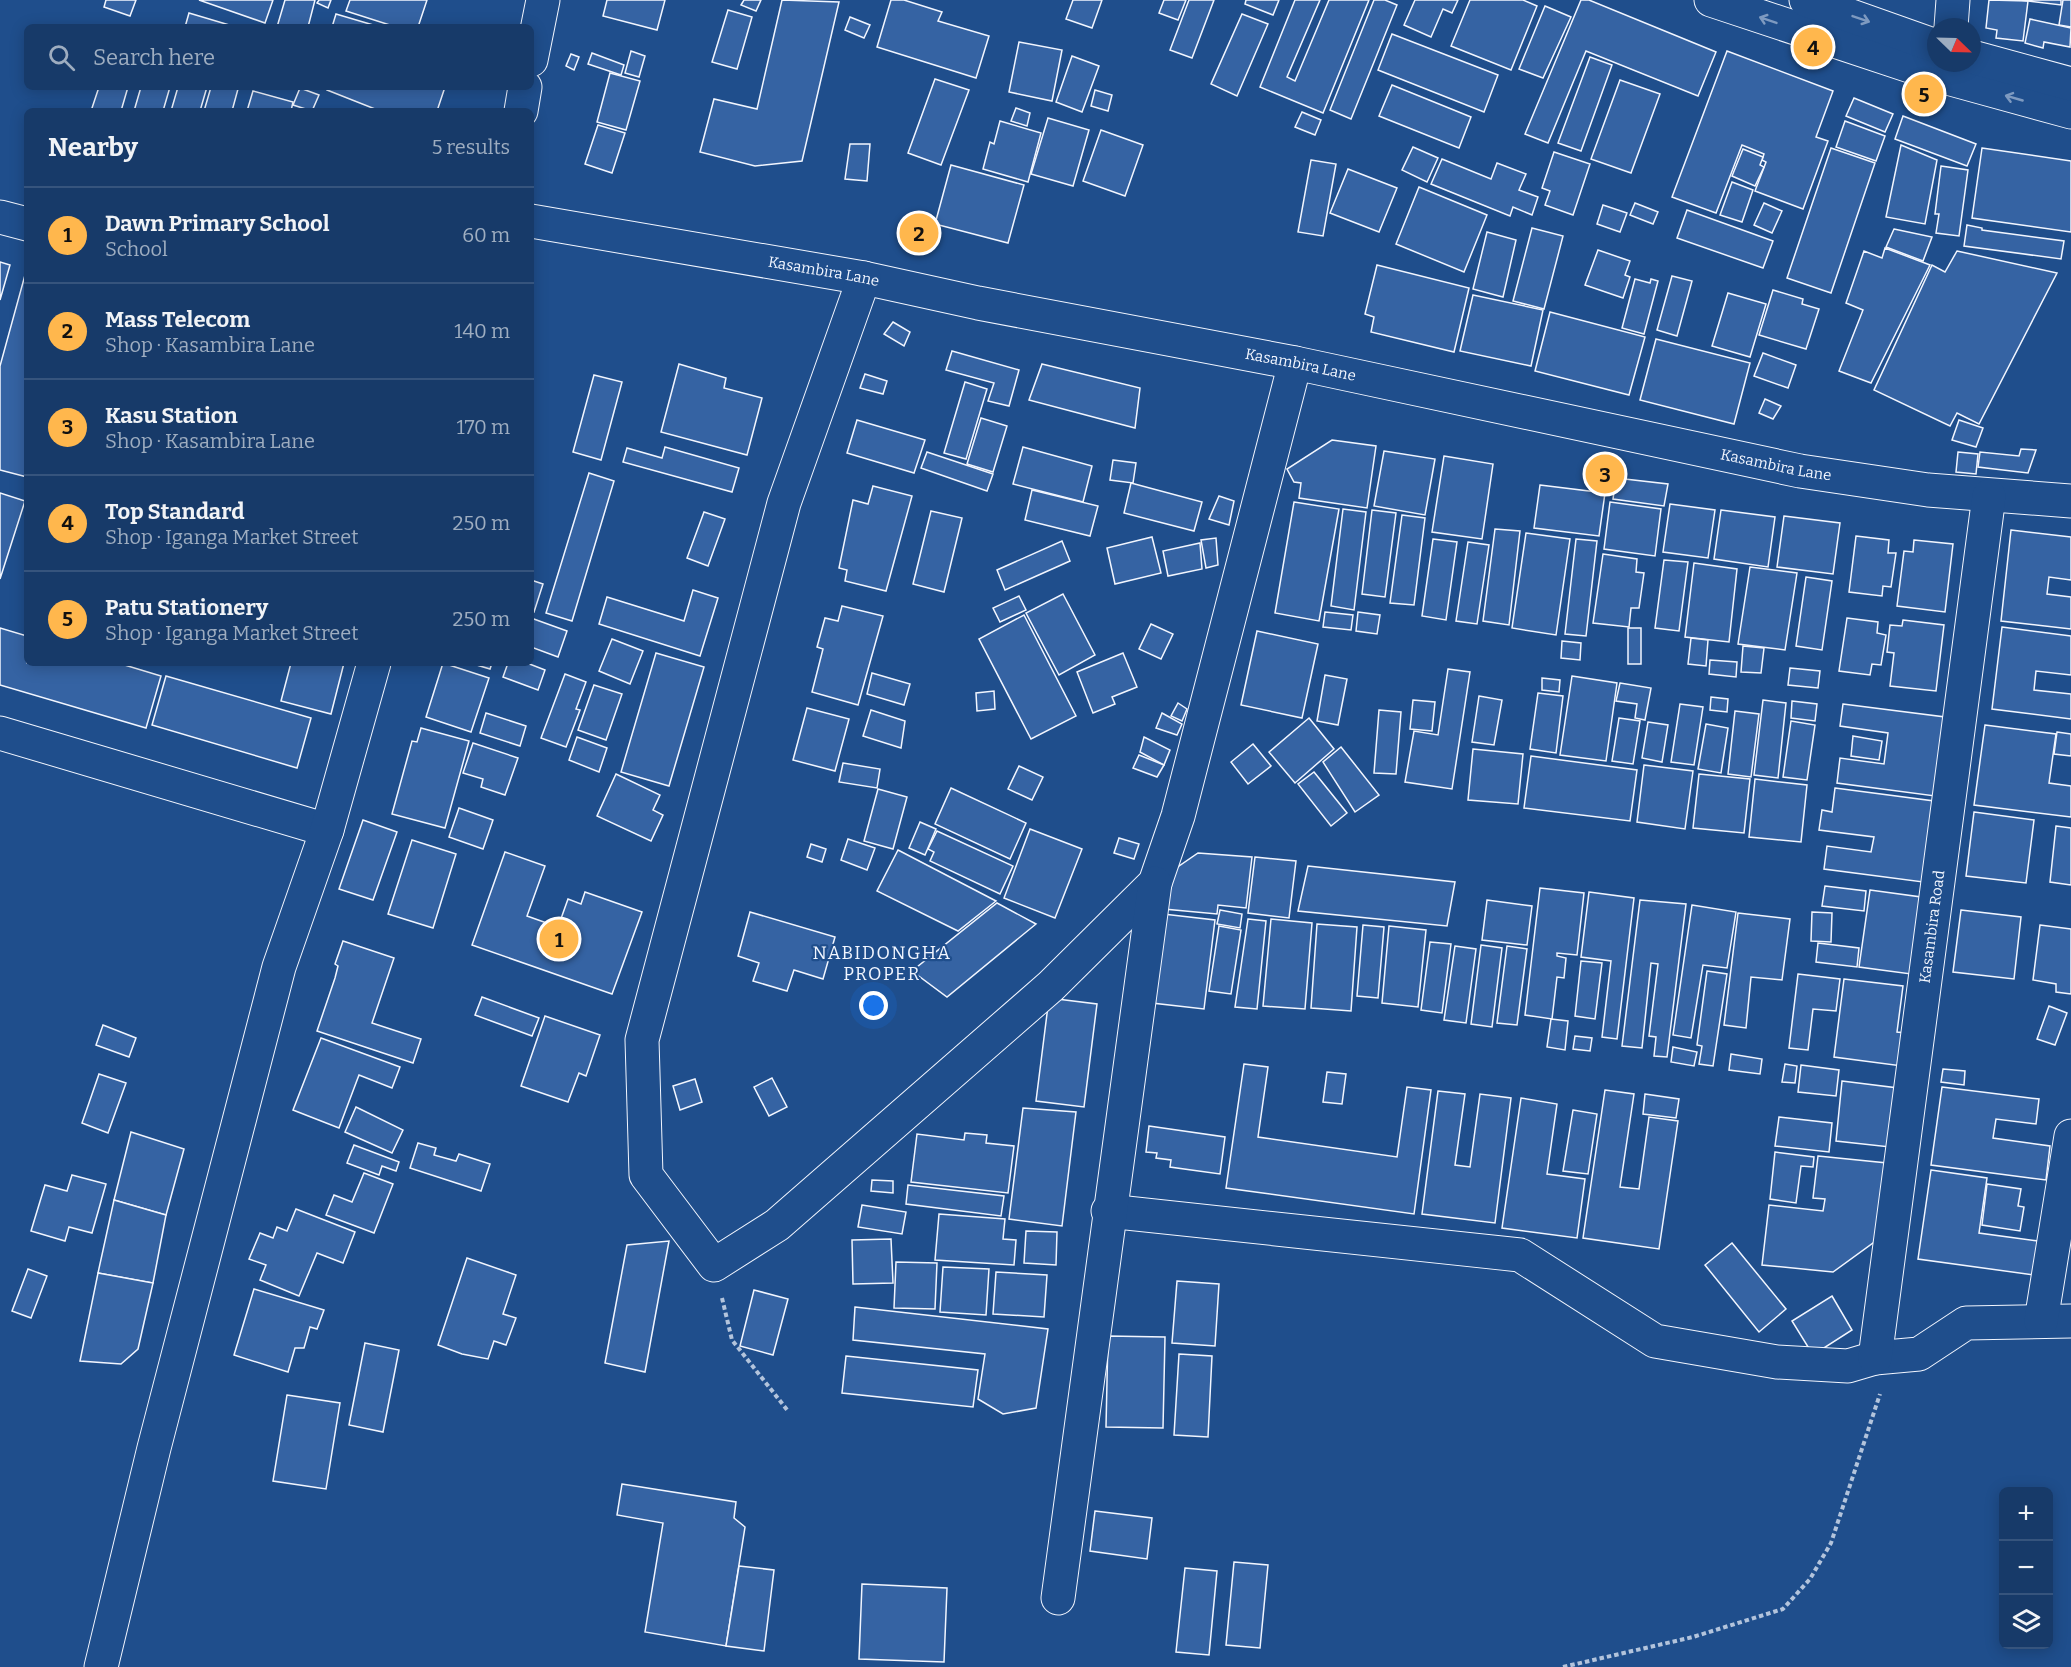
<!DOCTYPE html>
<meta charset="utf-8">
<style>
body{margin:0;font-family:Bitter,serif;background:#244571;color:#f1f3f6}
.controls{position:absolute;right:18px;bottom:18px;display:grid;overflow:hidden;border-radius:9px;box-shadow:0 3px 15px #0003}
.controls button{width:54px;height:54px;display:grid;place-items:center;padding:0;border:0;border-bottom:2px solid #36547d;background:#173a69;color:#f1f3f6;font:30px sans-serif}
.compass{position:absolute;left:1927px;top:18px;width:54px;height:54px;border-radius:50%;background:#173a69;box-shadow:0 3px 15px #0003;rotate:113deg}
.you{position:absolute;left:874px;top:1006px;width:21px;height:21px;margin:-15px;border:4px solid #fff;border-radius:50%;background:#1a73e8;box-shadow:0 0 0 9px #1a73e833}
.badge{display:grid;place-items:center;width:39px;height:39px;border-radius:50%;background:#ffb74d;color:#111;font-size:20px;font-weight:700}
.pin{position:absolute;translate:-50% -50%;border:3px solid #fff;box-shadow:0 2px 6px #0006}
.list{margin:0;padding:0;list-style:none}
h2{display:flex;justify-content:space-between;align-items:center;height:78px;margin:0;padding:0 24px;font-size:26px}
h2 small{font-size:20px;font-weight:400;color:#9eadc0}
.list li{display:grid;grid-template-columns:39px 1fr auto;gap:18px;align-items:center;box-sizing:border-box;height:96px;padding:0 24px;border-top:2px solid #36547d}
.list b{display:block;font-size:22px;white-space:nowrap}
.list p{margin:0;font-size:20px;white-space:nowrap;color:#9eadc0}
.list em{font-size:20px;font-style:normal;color:#9eadc0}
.icon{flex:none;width:33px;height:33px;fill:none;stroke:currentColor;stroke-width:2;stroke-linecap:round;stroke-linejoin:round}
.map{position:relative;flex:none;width:2071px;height:1667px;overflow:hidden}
.search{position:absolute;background:#173a69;box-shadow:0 3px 15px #0003;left:24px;top:24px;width:510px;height:66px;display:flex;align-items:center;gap:15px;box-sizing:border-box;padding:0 21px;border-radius:9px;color:#9eadc0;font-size:22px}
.panel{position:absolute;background:#173a69;box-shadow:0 3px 15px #0003;left:24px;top:108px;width:510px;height:558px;border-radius:9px}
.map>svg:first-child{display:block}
.building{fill:#3563a3;stroke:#f2f6ff;stroke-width:1.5}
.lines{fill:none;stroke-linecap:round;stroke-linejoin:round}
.street-casing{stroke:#f2f6ff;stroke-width:35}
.secondary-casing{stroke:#f2f6ff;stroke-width:35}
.path{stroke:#b3c4dc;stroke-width:4;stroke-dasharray:4.5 3;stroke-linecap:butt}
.street{stroke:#1f4e8c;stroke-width:33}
.secondary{stroke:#1f4e8c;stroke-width:33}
.oneway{stroke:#7e9ac0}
.labels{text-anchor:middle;stroke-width:4.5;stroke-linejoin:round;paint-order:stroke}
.street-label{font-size:15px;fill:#f2f6ff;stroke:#1f4e8c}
.quarter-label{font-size:18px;letter-spacing:1.5px;fill:#f2f6ff;stroke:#1f4e8c}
</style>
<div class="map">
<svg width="2071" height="1667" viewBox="0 0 2071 1667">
<rect width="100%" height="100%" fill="#1f4e8c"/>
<g class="building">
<path d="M106,0H136L130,16L104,7Z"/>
<path d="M199,0H273L265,23Z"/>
<path d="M285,0H315L308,27H277Z"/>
<path d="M319,0H331L328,8L317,3Z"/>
<path d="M350,0H427L418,27H396L346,11Z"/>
<path d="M607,0H665L657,30L603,16Z"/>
<path d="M744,0H761L756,11L741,5Z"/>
<path d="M782,0L839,2L802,161L755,166L700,152L714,99L757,109Z"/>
<path d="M891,0H904L942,12L938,21L989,36L976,78L877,47Z"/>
<path d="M1073,0H1102L1092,28L1066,19Z"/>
<path d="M1164,0H1186L1178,20L1159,13Z"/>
<path d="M1189,0H1214L1192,58L1170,50Z"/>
<path d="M1246,0H1279L1273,15L1245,4Z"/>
<path d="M1295,0H1320L1287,77L1295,81L1329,0H1369L1323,113L1260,87Z"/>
<path d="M1374,0H1385L1397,5L1351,119L1330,110Z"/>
<path d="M1415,0H1458L1452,13L1443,9L1431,37L1404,25Z"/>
<path d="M1470,0H1523L1537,6L1511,70L1451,46Z"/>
<path d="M1581,0H1589L1716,52L1698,96L1586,51L1548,143L1525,134Z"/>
<path d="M1989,0L2028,1L2023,41L1996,38L1997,30L1986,28Z"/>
<path d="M2020,0H2061V5Z"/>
<path d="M2063,0H2071V27L2059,25Z"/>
<path d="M1545,6L1571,17L1543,78L1519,69Z"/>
<path d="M728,10L752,17L737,69L712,62Z"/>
<path d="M189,13L236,27H185Z"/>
<path d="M336,14L380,27H332Z"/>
<path d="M1242,14L1268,24L1237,96L1211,84Z"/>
<path d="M850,17L870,25L864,38L845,30Z"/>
<path d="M2030,19L2071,28L2070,47L2044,42L2043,48L2025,43Z"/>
<path d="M1392,34L1498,75L1484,112L1378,70Z"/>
<path d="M1019,42L1062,50L1052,101L1009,92Z"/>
<path d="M631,51L645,56L639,77L625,73Z"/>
<path d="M1727,51L1833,91L1816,137L1828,141L1803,209L1755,191L1766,162L1762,160L1764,154L1742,145L1716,213L1672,197Z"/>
<path d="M592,53L624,65L621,75L588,64Z"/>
<path d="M571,54L579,57L574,70L566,66Z"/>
<path d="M1072,56L1099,66L1082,112L1056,102Z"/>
<path d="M1590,57L1612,65L1581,151L1558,143Z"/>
<path d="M610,73L640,81L626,130L597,122Z"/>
<path d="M935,79L969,90L941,165L908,153Z"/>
<path d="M1620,80L1660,94L1631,173L1591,159Z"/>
<path d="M1392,85L1471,117L1459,148L1379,116Z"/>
<path d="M99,87H128L121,111H91Z"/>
<path d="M141,87H170L163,111H134Z"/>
<path d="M178,87H207L200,111H171Z"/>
<path d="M211,87L238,89L232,111H204Z"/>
<path d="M328,87H445L437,111H380L327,90Z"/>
<path d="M300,88L319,95L312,111L293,105Z"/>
<path d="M1095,90L1112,95L1108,111L1091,106Z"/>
<path d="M253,91L293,102L291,111H247Z"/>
<path d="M1854,98L1893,114L1885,132L1846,116Z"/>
<path d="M1016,108L1030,113L1027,126L1011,121Z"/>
<path d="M1302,112L1321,120L1315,135L1295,127Z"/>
<path d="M1903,116L1976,144L1967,166L1895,139Z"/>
<path d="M1048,118L1089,130L1073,186L1031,174Z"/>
<path d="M1000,121L1041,133L1028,182L983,169L990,142L994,144Z"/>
<path d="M1845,121L1885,136L1876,161L1836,147Z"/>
<path d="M598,125L625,133L612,173L585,164Z"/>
<path d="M1101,130L1143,145L1125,196L1083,181Z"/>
<path d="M850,144H870L867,181L845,179Z"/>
<path d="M1901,145L1937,160L1925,224L1886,217Z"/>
<path d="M1413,147L1438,158L1427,182L1402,170Z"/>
<path d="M1831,148L1875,163L1831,293L1787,278Z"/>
<path d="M1982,148L2071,161V232L1972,218Z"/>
<path d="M1743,149L1763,157L1760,165L1764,167L1755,186L1732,176Z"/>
<path d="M1554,152L1590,164L1573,215L1545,205L1550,191L1542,188Z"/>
<path d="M1442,159L1491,179L1497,163L1526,174L1519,190L1538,197L1532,215L1513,207L1510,216L1431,184Z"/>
<path d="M1311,160L1336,164L1323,236L1298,232Z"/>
<path d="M951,165L1024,185L1008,243L935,224Z"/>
<path d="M1941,166L1968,170L1959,236L1936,233L1939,214H1935Z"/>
<path d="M1348,169L1397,188L1379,232L1330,213Z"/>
<path d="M1732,182L1753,190L1742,222L1720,215Z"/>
<path d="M1419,187L1487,215L1464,272L1396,244Z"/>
<path d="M1635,203L1658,212L1653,224L1630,215Z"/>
<path d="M1764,203L1782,211L1772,233L1754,225Z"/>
<path d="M1603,205L1627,213L1620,232L1597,224Z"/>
<path d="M1687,210L1773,241L1763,268L1677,238Z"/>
<path d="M1967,225L1982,228V230L2064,241L2061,259L1964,246Z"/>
<path d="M1532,228L1563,236L1544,309L1513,301Z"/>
<path d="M1894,229L1932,237L1923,261L1886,247Z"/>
<path d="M1487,232L1516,240L1503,297L1473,289Z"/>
<path d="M1885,248L1930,265L1871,383L1839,371L1863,310L1846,303L1864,251L1882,258Z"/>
<path d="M1598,250L1630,261L1625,275L1630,277L1623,298L1585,285Z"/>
<path d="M1957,251L2057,273L1979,424L1957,413L1950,426L1874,390L1932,265L1945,272Z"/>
<path d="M0,262L10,265L0,300Z"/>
<path d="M1377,265L1469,288L1454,352L1371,332L1374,317L1365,314Z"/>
<path d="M25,275L27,276V477L0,470V366Z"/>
<path d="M1672,276L1692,281L1677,336L1657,330Z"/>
<path d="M1635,279L1650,283L1651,279L1658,281L1644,334L1622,328Z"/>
<path d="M1773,290L1803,299L1802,304L1819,309L1806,349L1759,335Z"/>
<path d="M1728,293L1766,304L1750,357L1712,346Z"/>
<path d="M1473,295L1543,310L1531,366L1460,351Z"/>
<path d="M1550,312L1645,337L1629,395L1535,371Z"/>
<path d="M893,322L910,332L904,346L884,334Z"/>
<path d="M1656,339L1750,363L1734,424L1640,400Z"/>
<path d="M952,351L1019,370L1009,406L988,401L994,383L946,370Z"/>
<path d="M1763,353L1796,365L1788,388L1754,376Z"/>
<path d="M679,364L726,378L724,388L762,398L747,455L661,432Z"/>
<path d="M1042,364L1140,388L1135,428L1029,400Z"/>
<path d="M865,374L887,381L883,394L860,388Z"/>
<path d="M594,375L622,382L601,460L573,452Z"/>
<path d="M965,382L987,389L966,459L944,453Z"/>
<path d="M1765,399L1781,406L1773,419L1759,413Z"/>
<path d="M981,418L1007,426L993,472L967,464Z"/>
<path d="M857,420L925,440L914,473L847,453Z"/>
<path d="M1959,420L1983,428L1976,447L1952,440Z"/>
<path d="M1332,440L1376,446L1367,508L1299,498L1301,483L1294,482L1287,469Z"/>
<path d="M665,447L739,468L732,492L623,462L627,448L662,458Z"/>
<path d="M1023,447L1092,466L1083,502L1013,484Z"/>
<path d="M2021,449L2036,450L2028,473L1978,467L1980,452L2019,456Z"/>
<path d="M1384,451L1435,459L1425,515L1374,506Z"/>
<path d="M927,452L993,474L987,491L921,468Z"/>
<path d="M1958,452L1978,454L1976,474L1956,472Z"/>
<path d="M1444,456L1493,464L1482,539L1432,532Z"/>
<path d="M1113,460L1136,463L1133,483L1110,480Z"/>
<path d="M589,473L614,481L572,621L546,613Z"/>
<path d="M1616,478L1668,484L1664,506L1613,499Z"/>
<path d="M1131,483L1202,502L1194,531L1124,513Z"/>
<path d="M1540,485L1605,493L1599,536L1534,528Z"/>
<path d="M873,486L912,496L886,591L845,581L847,570L839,568L853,500L868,504Z"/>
<path d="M1032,490L1098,506L1090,536L1025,520Z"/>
<path d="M0,493L25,501L0,579Z"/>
<path d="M1219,496L1234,501L1229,525L1209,519Z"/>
<path d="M1294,502L1339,509L1319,621L1275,613Z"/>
<path d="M1610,502L1661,509L1655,556L1604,549Z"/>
<path d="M1670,504L1715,510L1708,558L1663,552Z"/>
<path d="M1343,509L1366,512L1354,610L1331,606Z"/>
<path d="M1372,510L1396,513L1385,597L1362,594Z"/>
<path d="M1721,510L1775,517L1768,567L1714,559Z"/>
<path d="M931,511L962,518L944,592L913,584Z"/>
<path d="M704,512L725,519L708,566L687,558Z"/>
<path d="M1402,515L1425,518L1414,605L1390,603Z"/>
<path d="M1784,516L1840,523L1833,574L1777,567Z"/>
<path d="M1495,529L1520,531L1509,625L1483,621Z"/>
<path d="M2011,530L2071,537V580L2049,577L2047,594L2071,597V629L2001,621Z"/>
<path d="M1526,533L1570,539L1556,635L1512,628Z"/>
<path d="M1856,536L1889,540L1888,553H1896L1891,587L1883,586L1882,596L1849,592Z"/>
<path d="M1152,537L1161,573L1115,584L1107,548Z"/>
<path d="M1216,538L1218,565L1206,568L1201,540Z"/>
<path d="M1433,539L1457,542L1446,620L1422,616Z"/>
<path d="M1576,539L1597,541L1586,636L1565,634Z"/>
<path d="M1914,540L1953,544L1945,612L1897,606L1904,551L1913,552Z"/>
<path d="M1062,541L1070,561L1005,590L997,570Z"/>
<path d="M1468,542L1489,545L1477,624L1456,621Z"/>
<path d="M1200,543L1202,569L1168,576L1163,551Z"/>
<path d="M1603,554L1637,559L1636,572L1644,573L1639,608H1631L1629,627L1593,623Z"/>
<path d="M1664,560L1688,562L1679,631L1655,628Z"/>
<path d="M1694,563L1737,569L1729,642L1685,637Z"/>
<path d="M1750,567L1797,573L1785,650L1738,644Z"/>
<path d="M1806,577L1832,581L1822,650L1796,646Z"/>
<path d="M531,580L543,584L534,612L531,611Z"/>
<path d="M693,590L718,598L700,656L599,624L607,597L684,621Z"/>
<path d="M1063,594L1095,655L1059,675L1026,613Z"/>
<path d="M1019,596L1026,610L1000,622L993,608Z"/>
<path d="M842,606L883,616L858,705L812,692L823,649L817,647L825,618L838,621Z"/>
<path d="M1325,612L1353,615L1351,630L1323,627Z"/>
<path d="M1358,612L1380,615L1377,634L1356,631Z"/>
<path d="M1024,615L1076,716L1031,739L979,639Z"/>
<path d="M531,618L567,631L558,657L531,647Z"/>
<path d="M1847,618L1878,622L1877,633L1886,635L1881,665L1872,664L1870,675L1839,671Z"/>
<path d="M1903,620L1944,625L1936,691L1890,686L1894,653L1887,652L1890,625L1902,626Z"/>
<path d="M1151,624L1173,634L1161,659L1139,649Z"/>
<path d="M2002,627L2071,636V675L2036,671L2034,690L2071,694V719L1992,709Z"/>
<path d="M0,628L27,636V663H118L161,676L146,728L0,685Z"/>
<rect x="1628" y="628" width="13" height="36"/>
<path d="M1257,631L1318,644L1302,718L1241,705Z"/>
<path d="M1691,638L1708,640L1706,666L1688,664Z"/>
<path d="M612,639L643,651L630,684L599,671Z"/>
<path d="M1562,641L1581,643L1580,660L1561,658Z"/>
<path d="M1743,646L1764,648L1761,673L1741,672Z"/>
<path d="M656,653L704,667L669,786L621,772Z"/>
<path d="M1123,653L1137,687L1112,697L1115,704L1093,713L1077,672Z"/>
<path d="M1710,660L1737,662L1736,677L1709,674Z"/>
<path d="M291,663H344L331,714L281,701Z"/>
<path d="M443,663L489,678L471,732L426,717Z"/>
<path d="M470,663H492L490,669Z"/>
<path d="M508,663H527L545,670L538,690L503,677Z"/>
<path d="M1790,668L1820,671L1818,688L1788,685Z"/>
<path d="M1448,669L1470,672L1452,789L1405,782L1414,731L1438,735Z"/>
<path d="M872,673L910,684L904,705L867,694Z"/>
<path d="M565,674L586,682L576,709L580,710L566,747L541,738Z"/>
<path d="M1325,675L1347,679L1338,725L1317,721Z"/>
<path d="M166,676L311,718L297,768L152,725Z"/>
<path d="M1572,676L1617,683L1606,761L1560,755Z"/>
<path d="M1542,678L1560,680L1559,692L1542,690Z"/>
<path d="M1620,683L1651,688L1645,720L1635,718L1637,704L1616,701Z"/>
<path d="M594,685L622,694L606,740L578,730Z"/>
<path d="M994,691L995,709L977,711L976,693Z"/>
<path d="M1538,693L1563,696L1556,753L1530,749Z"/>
<path d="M1479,696L1502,700L1494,745L1472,742Z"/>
<path d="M1711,697L1728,699L1727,712L1710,710Z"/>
<path d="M1413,700L1435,702L1432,731L1410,729Z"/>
<path d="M1763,700L1786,703L1778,778L1754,775Z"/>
<path d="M1792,701L1817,704L1815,721L1791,718Z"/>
<path d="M1178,703L1187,709L1182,721L1171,716Z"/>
<path d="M1680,704L1703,707L1694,765L1671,762Z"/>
<path d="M1843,704L1945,717L1935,796L1837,783L1840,758L1884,764L1888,733L1840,726Z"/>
<path d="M807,708L849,719L835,771L793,760Z"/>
<path d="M871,710L905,721L901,748L863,736Z"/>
<path d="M1379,710L1401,712L1396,774L1374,773Z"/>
<path d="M1735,711L1759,714L1751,777L1728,774Z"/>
<path d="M486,713L526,726L520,746L480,733Z"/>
<path d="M1162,713L1182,724L1177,735L1156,728Z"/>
<path d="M1309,718L1334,749L1295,783L1269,752Z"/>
<path d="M1619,718L1640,721L1633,764L1612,761Z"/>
<path d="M1791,721L1815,725L1807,780L1783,777Z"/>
<path d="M1648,722L1668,725L1662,762L1642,758Z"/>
<path d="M1706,724L1728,728L1721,773L1698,769Z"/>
<path d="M1985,725L2056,734L2049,783L2071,786V817L1974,805Z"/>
<path d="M421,728L469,741L445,828L392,814L412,741L417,742Z"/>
<path d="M2057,732L2071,734V756L2054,754Z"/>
<path d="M1853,736L1882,741L1879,760L1851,756Z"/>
<path d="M577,737L607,748L599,772L569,760Z"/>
<path d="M1144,737L1170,750L1164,765L1140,752Z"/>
<path d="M473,743L518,758L505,795L481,787L483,779L463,773Z"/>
<path d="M1253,744L1271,766L1248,784L1231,762Z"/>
<path d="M1341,747L1379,795L1355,812L1323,762Z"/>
<path d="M1473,749L1523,754L1518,804L1468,800Z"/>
<path d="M1139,755L1164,765L1157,777L1133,768Z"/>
<path d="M1531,756L1637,770L1630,821L1524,808Z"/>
<path d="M843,763L880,769L877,788L839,782Z"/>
<path d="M1644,765L1693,771L1685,829L1637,822Z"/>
<path d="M1019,766L1043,777L1032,800L1008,789Z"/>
<path d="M1314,772L1347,813L1331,826L1298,784Z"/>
<path d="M616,774L660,795L653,810L663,815L651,841L597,816Z"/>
<path d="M1699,774L1750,779L1744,833L1693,828Z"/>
<path d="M1755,779L1807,785L1801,842L1749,837Z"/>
<path d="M951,788L1026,823L1010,859L935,824Z"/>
<path d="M1835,788L1934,801L1923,882L1824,869L1827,846L1871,852L1874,837L1819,830L1822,810L1832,812Z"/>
<path d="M878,789L907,797L893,849L864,841Z"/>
<path d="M459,808L493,820L483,849L449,837Z"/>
<path d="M1974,812L2034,820L2026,883L1966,876Z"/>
<path d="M363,820L397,832L373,900L339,889Z"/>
<path d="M920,822L936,829L925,855L909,848Z"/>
<path d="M2056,826L2071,828V885L2050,882Z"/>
<path d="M1030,829L1082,849L1055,918L1004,898Z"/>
<path d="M937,831L1013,866L1000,894L930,861L934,852L928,849Z"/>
<path d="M1119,838L1139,844L1134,859L1114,853Z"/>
<path d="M848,839L875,848L867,870L841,860Z"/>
<path d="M412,840L456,854L433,928L388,914Z"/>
<path d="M811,844L826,849L822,862L807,857Z"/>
<path d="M898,850L996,901L958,931L877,891Z"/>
<path d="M505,852L545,866L527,916L558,927L568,899L581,904L585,892L642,912L612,994L472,945Z"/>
<path d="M1198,853L1252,857L1246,908L1218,905L1217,914L1164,909L1169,873Z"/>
<path d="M1255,857L1296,861L1289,918L1248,913Z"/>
<path d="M1308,866L1455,882L1447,926L1298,911Z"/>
<path d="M1825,886L1866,891L1864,911L1822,906Z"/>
<path d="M1540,888L1584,893L1577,955L1557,953V956L1566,958L1564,978L1557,977L1552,1019L1525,1015Z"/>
<path d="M1870,890L1921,897L1911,974L1859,967Z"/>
<path d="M1589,892L1634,898L1617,1039L1602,1037L1611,961L1581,957Z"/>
<path d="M1487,900L1532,906L1527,945L1482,940Z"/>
<path d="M1640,900L1686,904L1667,1057L1654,1056L1656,1037L1649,1036L1658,964L1651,963L1642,1048L1622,1046Z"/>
<path d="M997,903L1036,924L947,997L912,971Z"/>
<path d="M1692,905L1736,912L1727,968L1703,965L1691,1038L1673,1035Z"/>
<path d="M1220,910L1242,914L1240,928L1217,924Z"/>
<path d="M1961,910L2021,917L2014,979L1953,972Z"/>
<path d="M750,912L835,937L823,979L794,970L787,991L753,981L759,963L738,956Z"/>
<path d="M1812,912L1832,913L1831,942L1811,941Z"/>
<path d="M1738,913L1790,919L1782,980L1751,977L1746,1028L1724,1025Z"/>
<path d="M1163,914L1215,920L1204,1009L1152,1003Z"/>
<path d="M1248,919L1266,921L1257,1009L1235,1007Z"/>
<path d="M1271,919L1312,923L1305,1009L1263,1006Z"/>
<path d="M1317,924L1357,927L1351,1011L1311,1008Z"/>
<path d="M1363,925L1384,927L1378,998L1357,996Z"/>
<path d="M2040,925L2071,929V994L2056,992V984L2033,980Z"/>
<path d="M1219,926L1241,930L1231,994L1209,991Z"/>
<path d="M1389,926L1426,930L1418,1007L1382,1003Z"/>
<path d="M343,941L394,958L372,1023L421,1039L413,1063L317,1031L335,978L338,966L335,964Z"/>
<path d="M1430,942L1451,944L1442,1013L1421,1010Z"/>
<path d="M1818,943L1859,948L1857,967L1816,962Z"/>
<path d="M1481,945L1502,948L1492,1027L1471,1024Z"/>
<path d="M1455,946L1476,949L1466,1023L1444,1020Z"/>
<path d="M1507,946L1527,949L1517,1025L1497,1023Z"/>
<path d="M1581,961L1602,963L1595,1019L1575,1016Z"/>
<path d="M1707,971L1727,974L1713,1066L1699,1064L1702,1046L1697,1045Z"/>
<path d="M1798,974L1840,979L1836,1011L1813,1009L1808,1050L1789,1048Z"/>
<path d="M1844,979L1903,986L1897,1032L1906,1033L1902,1066L1834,1057Z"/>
<path d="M482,997L539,1018L532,1036L475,1015Z"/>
<path d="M1049,998L1097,1004L1084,1107L1036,1101Z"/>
<path d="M2049,1006L2067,1013L2055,1045L2037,1039Z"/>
<path d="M545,1016L600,1035L586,1076L579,1073L568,1102L521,1086Z"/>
<path d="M1551,1019L1568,1021L1565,1050L1547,1047Z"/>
<path d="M103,1025L136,1038L129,1057L96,1045Z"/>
<path d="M1575,1036L1592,1038L1590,1051L1573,1049Z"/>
<path d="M321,1038L400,1067L392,1088L359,1075L339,1128L293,1110Z"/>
<path d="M1673,1047L1697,1052L1694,1066L1671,1062Z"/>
<path d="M1731,1054L1762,1059L1760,1074L1729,1070Z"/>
<path d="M1244,1064L1268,1067L1258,1137L1397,1157L1407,1087L1431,1090L1414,1214L1226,1188Z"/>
<path d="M1785,1064L1797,1066L1795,1083L1782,1082Z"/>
<path d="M1801,1065L1839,1070L1836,1096L1798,1092Z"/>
<path d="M1943,1069L1965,1071L1964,1085L1941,1082Z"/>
<path d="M1327,1072L1346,1074L1342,1104L1323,1102Z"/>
<path d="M99,1074L126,1083L108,1133L82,1123Z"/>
<path d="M772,1078L787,1107L769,1116L754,1087Z"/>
<path d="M695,1079L702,1102L680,1110L673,1086Z"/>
<path d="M1842,1081L1898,1088L1890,1147L1836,1141Z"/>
<path d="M1942,1087L2039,1099L2036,1124L1996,1119L1993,1138L2050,1146L2046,1180L1931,1165Z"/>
<path d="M1605,1090L1634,1094L1620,1187L1639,1189L1649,1117L1678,1121L1659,1249L1583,1238Z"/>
<path d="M1438,1091L1465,1094L1455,1165L1470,1167L1480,1094L1511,1098L1495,1223L1422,1214Z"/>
<path d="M1645,1094L1679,1099L1676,1118L1643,1114Z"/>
<path d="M1521,1098L1557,1104L1547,1174L1585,1179L1577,1238L1502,1228Z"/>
<path d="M356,1107L403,1130L392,1153L345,1132Z"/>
<path d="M1023,1108L1076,1112L1062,1226L1009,1219Z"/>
<path d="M1573,1110L1597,1114L1588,1174L1563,1171Z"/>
<path d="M1779,1117L1832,1123L1829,1152L1775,1146Z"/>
<path d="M1149,1126L1225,1137L1220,1174L1170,1167L1171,1160L1156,1158L1157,1153L1146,1152Z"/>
<path d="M131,1132L184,1149L166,1215L114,1200Z"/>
<path d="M965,1133L987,1135L986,1143L1014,1146L1008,1193L911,1182L917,1134L964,1140Z"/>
<path d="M418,1143L436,1148L434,1155L456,1161L459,1154L490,1164L481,1191L410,1168Z"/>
<path d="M354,1145L399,1162L396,1171L382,1166L379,1175L347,1163Z"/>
<path d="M1775,1152L1814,1157L1813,1167L1801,1166L1796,1203L1770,1199Z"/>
<path d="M1818,1156L1887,1163L1877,1240L1833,1272L1762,1265L1769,1205L1823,1211L1825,1199L1813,1198Z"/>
<path d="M1931,1170L1987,1178L1979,1233L2038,1241L2034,1275L1918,1259Z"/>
<path d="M364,1173L393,1184L374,1233L326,1215L334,1195L352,1202Z"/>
<path d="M72,1175L106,1184L92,1233L69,1227L65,1241L31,1231L45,1185L67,1191Z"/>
<path d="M872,1180L893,1181V1193L871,1191Z"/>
<path d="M1987,1184L2021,1189L2018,1206L2024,1207L2020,1231L1982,1225Z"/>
<path d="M908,1185L1004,1196L1001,1216L906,1204Z"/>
<path d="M114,1200L166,1215L153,1283L98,1273Z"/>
<path d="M862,1205L906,1212L902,1234L858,1227Z"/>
<path d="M296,1209L355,1232L343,1263L317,1253L299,1296L260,1280L266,1265L249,1259L260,1233L273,1238L277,1227L287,1231Z"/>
<path d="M939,1214L1005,1219L1003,1239L1016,1240L1014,1265L935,1260Z"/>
<path d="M1026,1231L1057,1232L1056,1265L1024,1263Z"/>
<path d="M891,1239L893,1283L853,1284L852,1240Z"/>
<path d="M669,1241L645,1372L605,1363L627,1245Z"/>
<path d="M1732,1243L1786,1309L1759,1332L1705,1265Z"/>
<path d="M467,1258L516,1275L503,1314L516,1318L506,1345L494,1341L488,1359L462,1354L438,1345Z"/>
<path d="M896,1262L937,1263L935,1309L894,1308Z"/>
<path d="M943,1267L989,1269L986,1315L940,1312Z"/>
<path d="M28,1269L47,1276L31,1318L12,1311Z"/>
<path d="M996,1272L1047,1275L1044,1317L993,1314Z"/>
<path d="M98,1273L153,1283L138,1349L121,1364L80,1361Z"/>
<path d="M1177,1281L1219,1284L1215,1346L1172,1343Z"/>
<path d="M254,1289L324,1310L317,1329L310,1327L304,1348H295L288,1372L234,1355Z"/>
<path d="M754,1290L788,1299L773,1355L740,1346Z"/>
<path d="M1832,1296L1852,1330L1813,1355L1792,1321Z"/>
<path d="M855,1307L1048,1329L1036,1408L1003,1414L978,1399L985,1354L853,1340Z"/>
<path d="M1108,1336L1165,1337L1163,1428L1106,1427Z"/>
<path d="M365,1343L399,1350L383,1432L349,1425Z"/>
<path d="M1179,1354L1212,1356L1208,1437L1174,1435Z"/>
<path d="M846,1356L978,1370L973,1407L842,1393Z"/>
<path d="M287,1395L340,1403L326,1489L273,1481Z"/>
<path d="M622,1484L736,1502L734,1518L745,1527L726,1646L645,1632L663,1523L617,1515Z"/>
<path d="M1095,1511L1152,1518L1147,1559L1090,1551Z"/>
<path d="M1234,1562L1268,1565L1260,1648L1226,1645Z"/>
<path d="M739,1566L774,1570L764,1651L726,1646Z"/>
<path d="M1185,1568L1217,1571L1209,1655L1176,1652Z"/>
<path d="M862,1584L947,1588L944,1662L859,1659Z"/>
</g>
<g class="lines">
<g class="street-casing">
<g id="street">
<path d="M1951,27L1953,0"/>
<path d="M531,60L543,0"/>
<path d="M521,111L525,87"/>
<path d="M0,217L27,224"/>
<path id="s1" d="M531,221L864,278L978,303L1295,363L1800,471L1928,490L2071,501"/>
<path d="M864,278L784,503L642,1040L646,1175L714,1265L777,1225L1051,986L1155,883L1178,816L1295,363"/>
<path d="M0,733L327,830"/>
<path d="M1108,1211L1520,1255L1655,1341L1777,1362L1848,1366L1875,1358L1919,1354L1966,1323L2071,1321"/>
<path d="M2041,1321L2071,1136"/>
<path id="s2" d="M1875,1358L1989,496"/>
<path d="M1058,1598L1155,883"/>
<path d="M101,1667L154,1448L279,967L327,830L374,663"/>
</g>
</g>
<g class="secondary-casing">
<g id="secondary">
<path d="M1711,0L1940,76L2071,112"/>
<path d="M1806,0L1936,46"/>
<path d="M1972,57L2071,84"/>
</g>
</g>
<g class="path">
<path d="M722,1298L732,1340L788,1411"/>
<path d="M1563,1667L1693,1637L1783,1609L1810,1579L1831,1543L1880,1394"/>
</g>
<use href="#street" class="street"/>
<use href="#secondary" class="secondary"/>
</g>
<defs><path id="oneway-shaft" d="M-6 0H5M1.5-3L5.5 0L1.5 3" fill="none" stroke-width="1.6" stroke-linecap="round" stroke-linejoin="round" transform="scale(1.5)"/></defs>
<g class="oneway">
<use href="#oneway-shaft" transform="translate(1861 19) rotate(19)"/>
<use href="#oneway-shaft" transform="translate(1768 20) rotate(-161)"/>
<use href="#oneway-shaft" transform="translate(2014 98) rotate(-164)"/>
</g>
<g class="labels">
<g class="street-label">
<text dy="5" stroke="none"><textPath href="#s1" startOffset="297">Kasambira Lane</textPath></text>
<text dy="5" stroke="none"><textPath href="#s1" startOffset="783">Kasambira Lane</textPath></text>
<text dy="5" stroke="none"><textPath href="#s1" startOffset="1269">Kasambira Lane</textPath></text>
<text dy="5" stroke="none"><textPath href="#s2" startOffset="435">Kasambira Road</textPath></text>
</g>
<g class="quarter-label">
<text x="882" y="959">NABIDONGHA<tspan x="882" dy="21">PROPER</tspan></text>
</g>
</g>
</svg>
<div class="controls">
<button>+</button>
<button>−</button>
<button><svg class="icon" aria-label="layers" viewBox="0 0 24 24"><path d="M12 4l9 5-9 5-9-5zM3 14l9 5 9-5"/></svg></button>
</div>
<svg class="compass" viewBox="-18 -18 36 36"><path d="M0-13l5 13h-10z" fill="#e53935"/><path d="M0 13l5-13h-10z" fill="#9eadc0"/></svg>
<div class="you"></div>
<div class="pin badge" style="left:559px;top:939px">1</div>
<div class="pin badge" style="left:919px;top:233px">2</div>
<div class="pin badge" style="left:1605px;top:474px">3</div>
<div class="pin badge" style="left:1813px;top:47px">4</div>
<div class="pin badge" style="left:1924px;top:94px">5</div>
<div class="search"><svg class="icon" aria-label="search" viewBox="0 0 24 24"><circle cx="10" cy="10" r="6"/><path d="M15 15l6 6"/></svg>Search here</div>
<section class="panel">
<h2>Nearby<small>5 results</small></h2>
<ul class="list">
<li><span class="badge">1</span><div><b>Dawn Primary School</b><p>School</p></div><em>60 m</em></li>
<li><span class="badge">2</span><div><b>Mass Telecom</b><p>Shop · Kasambira Lane</p></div><em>140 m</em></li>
<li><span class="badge">3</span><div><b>Kasu Station</b><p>Shop · Kasambira Lane</p></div><em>170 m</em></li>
<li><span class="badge">4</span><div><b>Top Standard</b><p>Shop · Iganga Market Street</p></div><em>250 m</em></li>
<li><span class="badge">5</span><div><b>Patu Stationery</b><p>Shop · Iganga Market Street</p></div><em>250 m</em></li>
</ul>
</section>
</div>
